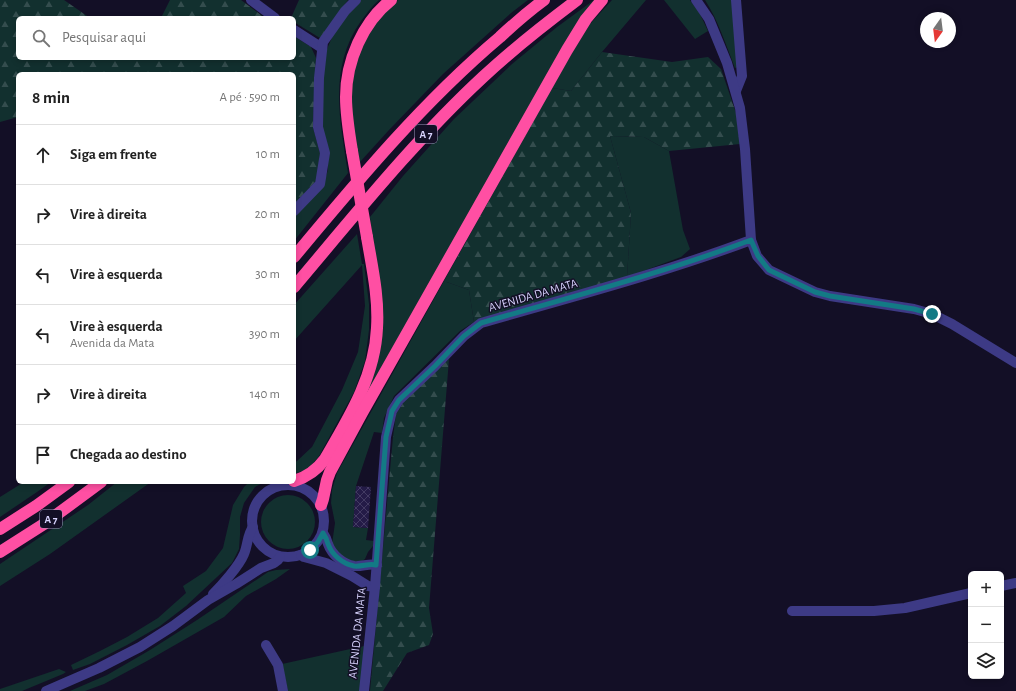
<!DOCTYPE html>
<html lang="pt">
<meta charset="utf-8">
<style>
body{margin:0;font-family:"Alegreya Sans",sans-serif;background:#f6f6f6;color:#222}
.controls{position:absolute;right:12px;bottom:12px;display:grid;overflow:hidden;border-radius:6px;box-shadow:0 2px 6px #0003}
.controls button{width:36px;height:36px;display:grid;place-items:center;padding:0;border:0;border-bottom:1px solid #e0e0e0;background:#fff;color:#222;font:20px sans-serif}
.compass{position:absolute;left:920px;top:12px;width:36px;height:36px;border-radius:50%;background:#fff;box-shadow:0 2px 6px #0003;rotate:194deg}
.stop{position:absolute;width:12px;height:12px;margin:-9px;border:3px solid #137a85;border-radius:50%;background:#fff}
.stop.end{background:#137a85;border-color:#fff;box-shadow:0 1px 4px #0008}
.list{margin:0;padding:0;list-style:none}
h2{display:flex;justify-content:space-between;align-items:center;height:52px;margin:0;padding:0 16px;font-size:17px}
h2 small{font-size:13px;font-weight:400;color:#767676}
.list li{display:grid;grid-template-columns:26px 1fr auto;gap:12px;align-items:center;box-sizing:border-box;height:60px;padding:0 16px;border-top:1px solid #e0e0e0}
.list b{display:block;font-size:15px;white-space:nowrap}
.list p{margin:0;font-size:13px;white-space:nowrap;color:#767676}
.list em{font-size:13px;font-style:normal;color:#767676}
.icon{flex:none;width:22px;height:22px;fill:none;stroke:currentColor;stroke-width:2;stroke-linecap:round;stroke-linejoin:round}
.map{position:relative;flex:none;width:1016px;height:691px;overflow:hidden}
.search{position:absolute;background:#fff;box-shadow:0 2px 6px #0003;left:16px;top:16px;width:280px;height:44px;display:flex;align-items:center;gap:10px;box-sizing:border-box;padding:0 14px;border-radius:6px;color:#767676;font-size:15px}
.panel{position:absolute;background:#fff;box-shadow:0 2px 6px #0003;left:16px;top:72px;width:280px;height:412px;border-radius:6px}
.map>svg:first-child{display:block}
.green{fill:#12302f}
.forest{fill:url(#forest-firs)}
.building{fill:url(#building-cross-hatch)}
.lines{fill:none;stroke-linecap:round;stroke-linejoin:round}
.minor{stroke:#3d3a85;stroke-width:10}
.tertiary{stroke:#3d3a85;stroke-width:10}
.motorway{stroke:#ff4fa3;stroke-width:12}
.motorway-bridge{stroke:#ff4fa3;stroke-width:12}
.route{stroke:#137a85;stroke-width:5}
.labels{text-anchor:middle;stroke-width:3;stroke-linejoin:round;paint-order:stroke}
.shield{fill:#130f26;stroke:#9e99be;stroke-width:1}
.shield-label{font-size:11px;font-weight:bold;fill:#d9d4ff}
.street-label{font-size:12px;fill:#d9d4ff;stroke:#130f26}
</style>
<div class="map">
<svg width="1016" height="691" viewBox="0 0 1016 691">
<defs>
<pattern id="forest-firs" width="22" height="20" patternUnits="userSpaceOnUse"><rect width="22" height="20" fill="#12302f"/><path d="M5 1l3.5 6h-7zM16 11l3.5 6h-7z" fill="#344d4e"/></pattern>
<pattern id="building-cross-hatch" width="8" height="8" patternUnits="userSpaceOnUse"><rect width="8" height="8" fill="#241b47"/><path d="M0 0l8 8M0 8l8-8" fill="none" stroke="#433b63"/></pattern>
</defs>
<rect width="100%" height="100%" fill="#130f26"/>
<g class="green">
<path d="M361,0H379C372,6 367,13 361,21C328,68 340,120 348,173L294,241V215L324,182L328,170V157L321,125L324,56L333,35L350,11Z"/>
<path d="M398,0H528L511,13L443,74L389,130L360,162L350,115V87L355,63L364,38L382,13Z"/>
<path d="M594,0H595L346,432L364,395L381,304L370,217L403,176L454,119L512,64L557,27Z"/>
<path d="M612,0H646L602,52L571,91L552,88L572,53L590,24Z"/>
<path d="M664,0H690L699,12L708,31L695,39Z"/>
<path d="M705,0H733L738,67L735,68C726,45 718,20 705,0Z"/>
<path d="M610,136L644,137L669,151L683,230L690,249L681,257L627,277L631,213Z"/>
<path d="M357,234L362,264H364L369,304V330L365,361L354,392L319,456L308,469L294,474V463L297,461L312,447L342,390L358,352L365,306L362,265L294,341V305Z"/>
<path d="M444,281L469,290L474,322L460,331L394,396L384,418L382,433L374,432L356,486L353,527L368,528L366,540L374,541L373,546L368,552L365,559L359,563L347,561L337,554L332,544L335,523L331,503L332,490L337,473Z"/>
<path d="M24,482H51L37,492L0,517V497Z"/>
<path d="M117,482H151L50,554L0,586V564L88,505Z"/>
<path d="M249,482H264L255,487L244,503L240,517V535L239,549L232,563L186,606L160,626L127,645L90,664L73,670L71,665L100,651L127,637L158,618L186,593L183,586L206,571L223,548L233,505L244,487Z"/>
<circle cx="288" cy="522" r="27"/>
<path d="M290,569L276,579L246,596L224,617L147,661L104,684L85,691H70L107,675L150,650L197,620L268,572L276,570Z"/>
<path d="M364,646L361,691H288L282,664Z"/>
<path d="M59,669L66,672L63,674L22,691H0V689Z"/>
</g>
<g class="forest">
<path d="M0,0H64L90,18H18V58H294V36L311,47L316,58L313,127L320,153L317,180L294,204V74H18V117L0,122Z"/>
<path d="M170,0H241L265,18H161Z"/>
<path d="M299,0H348L320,38L294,22V18H291Z"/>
<path d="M602,52L672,62L708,57L721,69L736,113L740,144L669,151L644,137L610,136L631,213L627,277L474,322L469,290L444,281L552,88L571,91Z"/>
<path d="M449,359L429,608L433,634L429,645L407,653L383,691H370L393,437L396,414L405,400Z"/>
</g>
<path class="building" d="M356,486L371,487L368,528L353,527Z"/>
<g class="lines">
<g class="minor">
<path d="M251,0L275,18"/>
<path d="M294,30L322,48"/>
<path d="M736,91L742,76L736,0"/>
<path d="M294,211L320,184L325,153L318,127L319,78L323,42L345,11L356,0"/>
<path d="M751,240L757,256L769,270L815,292L830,296L914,309L932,314L952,324L1016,363"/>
<path d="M1001,586L1016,583"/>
<path d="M792,611H874L905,608L971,593"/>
<path d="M266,645L278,665L283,691"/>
</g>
<g class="tertiary">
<circle cx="288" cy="521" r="36"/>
<path d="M323,533C326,537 327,540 328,544C332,555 343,564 354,566C362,567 369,563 377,565"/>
<path d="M301,555L304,557L326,563L352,576L368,586L375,587"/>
<path d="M213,594C222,585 239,566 244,554C248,545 247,535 253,527"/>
<path d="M46,691L99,668L140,647L173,626L208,600L236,584L261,568L274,563L278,560L280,557"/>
<path d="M364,691L375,587L386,437L392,411L399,400L435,366L464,336L481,323C571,297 663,273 751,240L745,149L740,108L727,63L709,19L696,0"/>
</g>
<g class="motorway">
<path d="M352,151C349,133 346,115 346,97C346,61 363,22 391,0"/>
<path d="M294,257C358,180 423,102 500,37C514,24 529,11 544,0"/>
<path d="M294,287C355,215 414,141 483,77C513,49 545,24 577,0"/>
<path d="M294,481C307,477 317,470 325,459C349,418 375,376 377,328C379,297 372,267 367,237"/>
<path d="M321,505L323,499L327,480L330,472L362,413L567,50L586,19L602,0"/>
<path d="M0,529L36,506L69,482"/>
<path d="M0,552L44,524L101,482"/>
</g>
<path class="motorway-bridge" d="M352,151L367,237"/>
</g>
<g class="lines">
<path class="route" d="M310,550L318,542L323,533C326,537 327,540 328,544C332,555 343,564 354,566C362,567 369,563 376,565L386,437L392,411L399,400L435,366L464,336L481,323C571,297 663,273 751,240L758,256L769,270L815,292L830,296L914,309L932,314"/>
</g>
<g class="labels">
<g class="shield">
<rect x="415" y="125" width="22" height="18" rx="3"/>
<rect x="40" y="510" width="22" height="18" rx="3"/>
</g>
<g class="shield-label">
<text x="426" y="138">A 7</text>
<text x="51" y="523">A 7</text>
</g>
<g class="street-label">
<text transform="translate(533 295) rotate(-16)" y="4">AVENIDA DA MATA</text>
<text transform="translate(357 633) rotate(-84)" y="4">AVENIDA DA MATA</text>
</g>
</g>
</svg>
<div class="controls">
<button>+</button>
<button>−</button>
<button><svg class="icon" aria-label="layers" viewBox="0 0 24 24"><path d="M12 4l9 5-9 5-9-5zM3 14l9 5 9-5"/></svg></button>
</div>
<svg class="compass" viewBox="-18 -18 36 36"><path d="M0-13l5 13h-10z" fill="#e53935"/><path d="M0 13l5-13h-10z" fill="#767676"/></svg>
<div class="stop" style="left:310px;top:550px"></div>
<div class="stop end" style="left:932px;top:314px"></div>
<div class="search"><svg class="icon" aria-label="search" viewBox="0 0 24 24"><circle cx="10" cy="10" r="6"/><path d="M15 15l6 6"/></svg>Pesquisar aqui</div>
<section class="panel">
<h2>8 min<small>A pé · 590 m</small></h2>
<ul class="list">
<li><svg class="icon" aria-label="ahead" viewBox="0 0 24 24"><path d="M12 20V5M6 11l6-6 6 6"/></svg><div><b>Siga em frente</b></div><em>10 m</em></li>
<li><svg class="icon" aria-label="right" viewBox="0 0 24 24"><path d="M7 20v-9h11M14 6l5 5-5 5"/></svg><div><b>Vire à direita</b></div><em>20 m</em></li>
<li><svg class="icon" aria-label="left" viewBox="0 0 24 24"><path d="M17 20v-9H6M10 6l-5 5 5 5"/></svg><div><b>Vire à esquerda</b></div><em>30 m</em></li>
<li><svg class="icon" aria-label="left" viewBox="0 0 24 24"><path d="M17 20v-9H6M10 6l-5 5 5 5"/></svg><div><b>Vire à esquerda</b><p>Avenida da Mata</p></div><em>390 m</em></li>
<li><svg class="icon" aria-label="right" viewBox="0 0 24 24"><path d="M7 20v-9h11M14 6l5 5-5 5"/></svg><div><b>Vire à direita</b></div><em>140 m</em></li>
<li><svg class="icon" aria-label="arrive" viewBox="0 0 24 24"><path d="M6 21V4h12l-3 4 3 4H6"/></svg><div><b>Chegada ao destino</b></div></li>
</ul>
</section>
</div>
